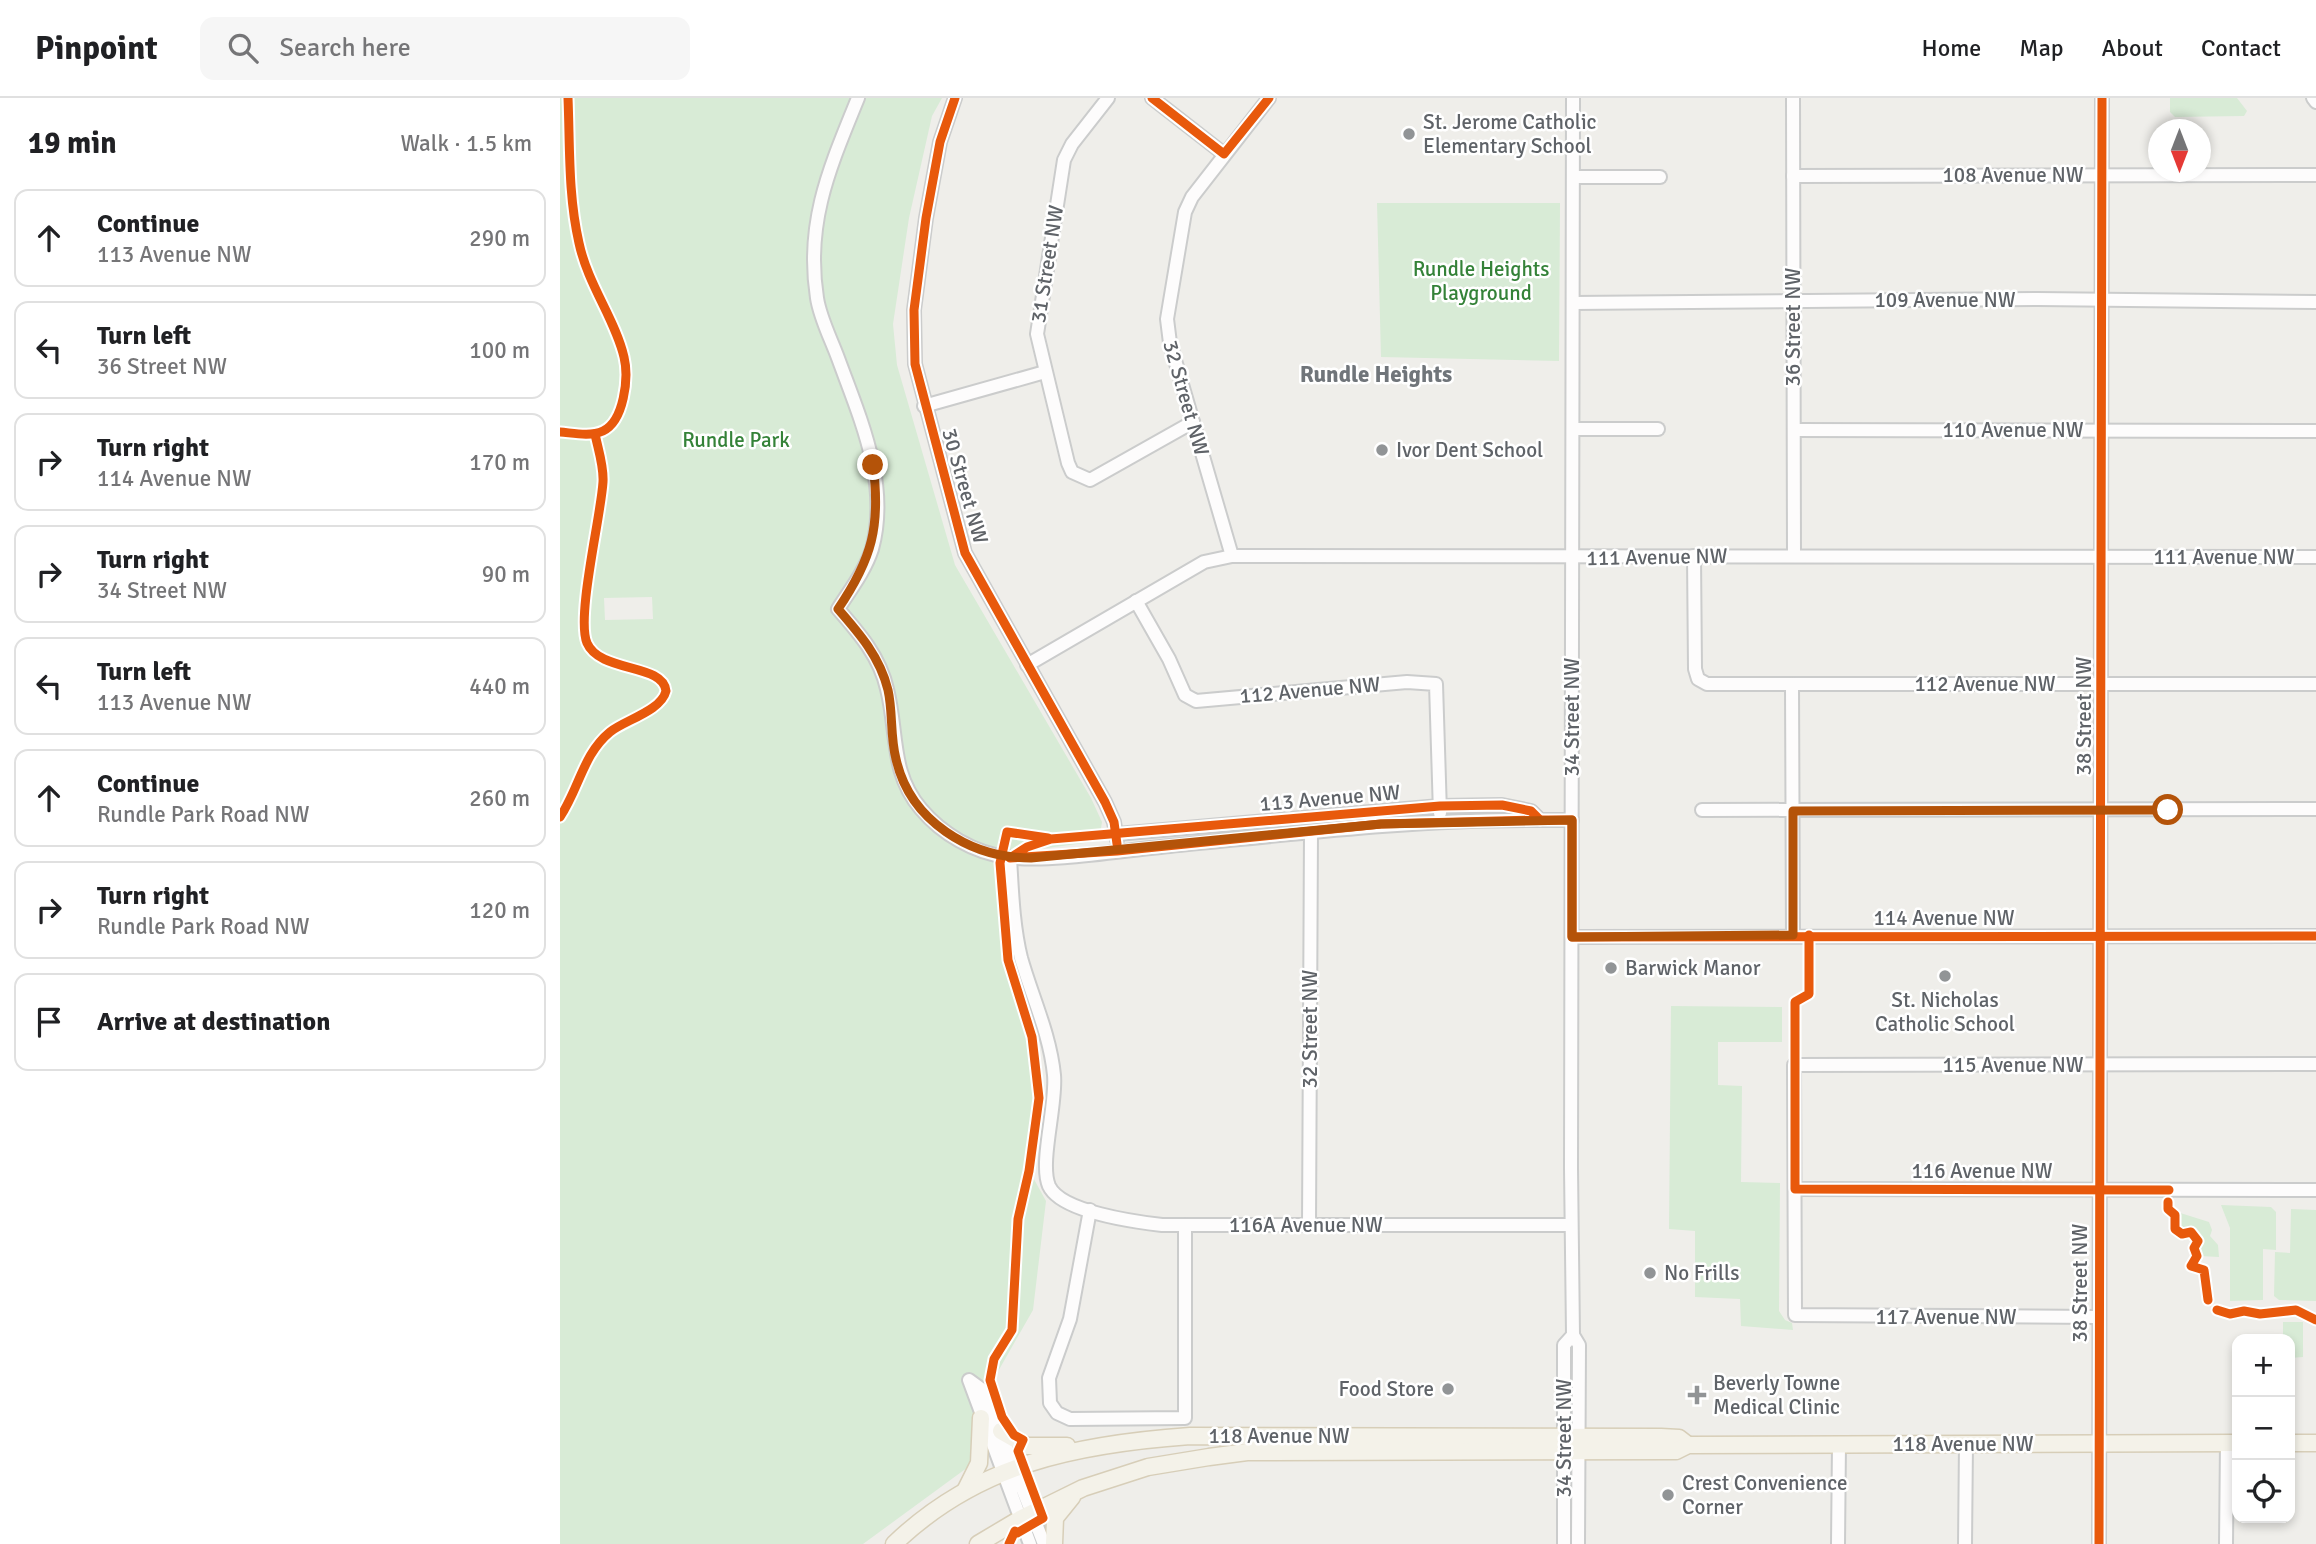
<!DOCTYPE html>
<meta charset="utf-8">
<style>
body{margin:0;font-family:Signika,sans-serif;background:#f6f6f6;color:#202124}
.controls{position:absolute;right:21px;bottom:21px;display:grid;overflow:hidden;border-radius:14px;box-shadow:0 4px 10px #0003}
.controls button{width:63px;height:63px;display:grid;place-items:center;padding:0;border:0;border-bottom:2px solid #e0e0e0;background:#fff;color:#202124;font:35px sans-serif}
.compass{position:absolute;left:1588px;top:21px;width:63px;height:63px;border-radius:50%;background:#fff;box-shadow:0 4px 10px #0003;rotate:180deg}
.stop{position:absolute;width:21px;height:21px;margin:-16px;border:5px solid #b45309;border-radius:50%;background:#fff}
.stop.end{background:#b45309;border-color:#fff;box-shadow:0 2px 7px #0008}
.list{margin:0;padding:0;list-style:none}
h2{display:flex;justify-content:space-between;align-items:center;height:91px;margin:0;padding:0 28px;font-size:30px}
h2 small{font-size:23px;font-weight:400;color:#757577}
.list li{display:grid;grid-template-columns:46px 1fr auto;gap:21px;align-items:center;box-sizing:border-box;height:98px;margin:0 14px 14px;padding:0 14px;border:2px solid #e0e0e0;border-radius:14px}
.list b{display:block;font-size:26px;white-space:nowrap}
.list p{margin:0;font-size:23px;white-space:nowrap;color:#757577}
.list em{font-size:23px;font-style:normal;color:#757577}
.icon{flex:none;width:38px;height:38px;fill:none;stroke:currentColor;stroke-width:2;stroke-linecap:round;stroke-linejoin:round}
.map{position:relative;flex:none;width:1756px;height:1446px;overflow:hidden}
header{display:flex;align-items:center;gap:42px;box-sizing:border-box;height:98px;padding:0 35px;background:#fff;border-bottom:2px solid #e0e0e0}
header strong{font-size:33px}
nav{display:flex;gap:38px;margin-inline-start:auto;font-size:24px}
.search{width:490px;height:63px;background:#f6f6f6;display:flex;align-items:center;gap:18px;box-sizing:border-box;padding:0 24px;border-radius:14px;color:#757577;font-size:26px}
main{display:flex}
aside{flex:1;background:#fff}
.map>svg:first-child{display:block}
.green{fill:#d8ebd6;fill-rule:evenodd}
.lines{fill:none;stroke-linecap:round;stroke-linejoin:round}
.minor-casing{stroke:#cbcccc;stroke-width:16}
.major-casing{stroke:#d7ceb8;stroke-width:19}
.minor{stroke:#fdfcfc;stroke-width:12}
.major{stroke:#f4f2e9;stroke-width:16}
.cycleway-casing{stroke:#fff;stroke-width:13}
.cycleway{stroke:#e8590c;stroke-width:9}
.route{stroke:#b45309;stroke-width:9}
.poi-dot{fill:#919496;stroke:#fff;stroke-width:2.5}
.labels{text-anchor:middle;stroke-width:5;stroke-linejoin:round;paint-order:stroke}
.poi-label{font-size:21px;fill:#5f6368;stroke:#fff;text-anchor:start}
.street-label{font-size:21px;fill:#5f6368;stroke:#fff}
.park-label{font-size:21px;fill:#348238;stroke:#fff}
.neighbourhood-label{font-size:23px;font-weight:bold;fill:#70757a;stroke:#fff}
</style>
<header>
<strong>Pinpoint</strong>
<div class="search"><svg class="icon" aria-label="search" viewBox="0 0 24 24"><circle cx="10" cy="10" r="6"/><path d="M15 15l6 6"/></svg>Search here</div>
<nav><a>Home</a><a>Map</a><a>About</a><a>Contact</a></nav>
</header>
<main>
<aside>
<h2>19 min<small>Walk · 1.5 km</small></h2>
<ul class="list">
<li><svg class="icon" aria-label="ahead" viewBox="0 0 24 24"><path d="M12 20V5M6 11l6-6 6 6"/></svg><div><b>Continue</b><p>113 Avenue NW</p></div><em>290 m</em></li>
<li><svg class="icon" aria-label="left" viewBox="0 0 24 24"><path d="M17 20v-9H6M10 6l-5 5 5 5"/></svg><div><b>Turn left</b><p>36 Street NW</p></div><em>100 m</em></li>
<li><svg class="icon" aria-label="right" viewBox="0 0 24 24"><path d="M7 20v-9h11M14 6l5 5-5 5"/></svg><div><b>Turn right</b><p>114 Avenue NW</p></div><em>170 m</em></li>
<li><svg class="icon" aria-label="right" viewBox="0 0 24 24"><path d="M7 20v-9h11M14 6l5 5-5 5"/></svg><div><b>Turn right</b><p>34 Street NW</p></div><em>90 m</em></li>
<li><svg class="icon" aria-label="left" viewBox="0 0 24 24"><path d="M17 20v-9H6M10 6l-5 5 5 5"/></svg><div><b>Turn left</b><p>113 Avenue NW</p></div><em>440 m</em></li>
<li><svg class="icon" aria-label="ahead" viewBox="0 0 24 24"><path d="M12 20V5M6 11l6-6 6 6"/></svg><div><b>Continue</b><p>Rundle Park Road NW</p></div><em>260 m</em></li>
<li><svg class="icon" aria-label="right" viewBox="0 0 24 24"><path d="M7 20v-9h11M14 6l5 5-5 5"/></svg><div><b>Turn right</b><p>Rundle Park Road NW</p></div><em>120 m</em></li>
<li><svg class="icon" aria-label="arrive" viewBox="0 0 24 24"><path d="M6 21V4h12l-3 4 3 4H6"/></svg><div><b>Arrive at destination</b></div></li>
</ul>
</aside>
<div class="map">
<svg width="1756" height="1446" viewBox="0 0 1756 1446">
<rect width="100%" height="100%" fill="#efeeea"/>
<g class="green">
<path d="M0,0H382L372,18L349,120L333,226L337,267L395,467L531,700L542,724L539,743L472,752L440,751L437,763L447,863L471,939L477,974L470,1074L486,1103L473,1212L432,1284L417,1298L415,1364L303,1446H0ZM92,499L93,521L45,522L44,500Z"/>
<path d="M1610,0H1677L1687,13L1684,18L1615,19L1610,14Z"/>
<path d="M817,105H1000L999,263L821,259Z"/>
<path d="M1111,908L1222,909V944H1158V987L1182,988L1181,1084L1220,1085L1219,1213L1225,1222L1232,1225L1233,1232L1181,1228L1180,1201L1135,1199V1133L1109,1131Z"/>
<path d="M1661,1107L1711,1109L1716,1114V1152L1703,1151V1202L1670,1203V1130Z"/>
<path d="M1731,1111L1756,1112V1203L1719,1202L1714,1198L1715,1154L1730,1155Z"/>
<path d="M1614,1113L1649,1124L1652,1132L1650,1138L1658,1147L1659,1159L1640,1158L1636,1151L1639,1142L1631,1132L1622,1134L1616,1131Z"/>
<path d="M1723,1224H1743V1259L1730,1260V1241H1723Z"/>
</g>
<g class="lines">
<g class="minor-casing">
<g id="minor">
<path d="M298,0C270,69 245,124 257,200C260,220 271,241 278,260C300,320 330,386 312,451C305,473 290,492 278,511C299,535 320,559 327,591C338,634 330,675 361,711C382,736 414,755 447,759C491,765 564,752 610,748C734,736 856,721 980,722L971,713L942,707L880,708L557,736"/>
<path d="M395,0L380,44L366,120L354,212L355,266L405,455L545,704L554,724L557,742"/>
<path d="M548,0L512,46L504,62L477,236L508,365L512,374L530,382L633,324"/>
<path d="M592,0L664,56"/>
<path d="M1013,0L1011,1070L1013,1237L1019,1247L1018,1446"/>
<path d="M1233,0L1234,458"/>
<path d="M1753,0L1756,4"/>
<path d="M1233,78L1756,77"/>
<path d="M1013,79H1100"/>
<path d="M1013,205L1478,201L1756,204"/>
<path d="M364,308L485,274"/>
<path d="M1013,331H1098"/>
<path d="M1234,332L1756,333"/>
<path d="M672,458L610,245L607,221L625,114L632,99L709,0"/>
<path d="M1134,458L1135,571L1138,581L1147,586H1756"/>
<path d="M576,503L609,561L625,597L636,603L847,584L876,586L880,715"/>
<path d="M467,567L644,464L672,458L1756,459"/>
<path d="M1232,587L1233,837"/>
<path d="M1142,712L1756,711"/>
<path d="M980,722H1012"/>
<path d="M450,760C452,793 453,827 461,860C472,899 490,936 494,977C497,1006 479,1065 489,1088C501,1114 576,1124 602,1127H1011"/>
<path d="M1012,839L1756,838"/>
<path d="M1235,1091L1756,1092"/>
<path d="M530,1112L510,1221L489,1280L490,1305L497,1315L510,1321L625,1320V1127"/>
<path d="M749,1127L751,734"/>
<path d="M1537,1219L1235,1217L1234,967L1756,966"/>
<path d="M470,1446L409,1282L424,1293L484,1446"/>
<path d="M1004,1446V1247L1013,1237"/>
<path d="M1278,1446L1279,1346"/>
<path d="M1405,1446L1406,1346"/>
<path d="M1539,1446L1542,0"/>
<path d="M1666,1446L1667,1345"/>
</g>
</g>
<g class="major-casing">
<g id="major">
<path d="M441,1333L467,1348H507"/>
<path d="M1730,1345H1756"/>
<path d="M406,1391L419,1365L421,1320"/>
<path d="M334,1446C418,1365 518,1346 630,1338L1101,1339L1119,1340L1128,1347"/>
<path d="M418,1446L460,1421L523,1390L588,1369L649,1359L687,1354L1116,1353L1128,1347L1677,1345"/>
<path d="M494,1446L495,1420L512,1399"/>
</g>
</g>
<use href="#minor" class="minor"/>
<use href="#major" class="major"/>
<g class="cycleway-casing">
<g id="cycleway">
<path d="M395,0L380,44L366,120L354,212L355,266L405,455L545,704L554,724L557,746"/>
<path d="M592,0L664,56L709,0"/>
<path d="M0,334C13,335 30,339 43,333C64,323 69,280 64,259C55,221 28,187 19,145C8,97 10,48 8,0"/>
<path d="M942,707L971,713L980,722L821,726L557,753L450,760L467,749L491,741L880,708Z"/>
<path d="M0,719C19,691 23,656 50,634C65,622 101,613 106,593C103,565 40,575 27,545C16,519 41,418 43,384C44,368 38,351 35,336"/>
<path d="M980,722H1012V839L1756,838"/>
<path d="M1249,837V896L1235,904V1091L1609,1092"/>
<path d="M1608,1104V1111L1615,1117V1131L1622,1136L1631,1134L1638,1143L1634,1150L1637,1158L1631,1168L1644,1172L1648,1202"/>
<path d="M1657,1212L1670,1216L1684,1213L1700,1216L1736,1212L1756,1222"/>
<path d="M449,1446L455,1433L457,1435L483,1420L458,1353L463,1342L454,1337L442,1319L430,1282L434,1261L452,1232L458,1121L469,1073L479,1000L472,939L448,862L440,765L447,734L488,740"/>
<path d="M1539,1446L1542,0"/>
</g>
</g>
<use href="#cycleway" class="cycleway"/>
</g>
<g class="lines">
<path class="route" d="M313,367C321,428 312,461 278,511C299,535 320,559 328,592C333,614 330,638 336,661C350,723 410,760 471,760L821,726L1012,722V839L1233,837V713L1608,712"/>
</g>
<g class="poi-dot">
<circle cx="849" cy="36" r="7"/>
<circle cx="822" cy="352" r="7"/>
<circle cx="1051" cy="870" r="7"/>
<circle cx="1385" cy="878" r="7"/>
<circle cx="1090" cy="1175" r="7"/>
<circle cx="888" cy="1291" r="7"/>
<path d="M1133.5 1286.5h7v7h7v7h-7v7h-7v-7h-7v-7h7z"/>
<circle cx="1108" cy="1397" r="7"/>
</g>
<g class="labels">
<g class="poi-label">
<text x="863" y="31">St. Jerome Catholic<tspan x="863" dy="24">Elementary School</tspan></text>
<text x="836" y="359">Ivor Dent School</text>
<text x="1065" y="877">Barwick Manor</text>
<text x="1385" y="909" text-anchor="middle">St. Nicholas<tspan x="1385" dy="24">Catholic School</tspan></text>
<text x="1104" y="1182">No Frills</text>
<text x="1153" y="1292">Beverly Towne<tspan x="1153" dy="24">Medical Clinic</tspan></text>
<text x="874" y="1298" text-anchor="end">Food Store</text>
<text x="1122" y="1392">Crest Convenience<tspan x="1122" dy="24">Corner</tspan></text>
</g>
<g class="street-label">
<text x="1453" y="84">108 Avenue NW</text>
<text transform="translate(487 166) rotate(-81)" y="7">31 Street NW</text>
<text x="1385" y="209">109 Avenue NW</text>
<text transform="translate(1233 229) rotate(-90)" y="7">36 Street NW</text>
<text transform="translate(626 300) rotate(74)" y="7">32 Street NW</text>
<text x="1453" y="339">110 Avenue NW</text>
<text transform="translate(405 388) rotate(74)" y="7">30 Street NW</text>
<text transform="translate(1097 459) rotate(-1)" y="7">111 Avenue NW</text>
<text x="1664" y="466">111 Avenue NW</text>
<text x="1425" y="593">112 Avenue NW</text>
<text transform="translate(750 592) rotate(-5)" y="7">112 Avenue NW</text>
<text transform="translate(1524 618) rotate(-90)" y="7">38 Street NW</text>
<text transform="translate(1012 619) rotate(-90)" y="7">34 Street NW</text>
<text transform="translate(770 700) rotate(-5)" y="7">113 Avenue NW</text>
<text x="1384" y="827">114 Avenue NW</text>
<text transform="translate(750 931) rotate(-90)" y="7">32 Street NW</text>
<text x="1453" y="974">115 Avenue NW</text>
<text x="1422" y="1080">116 Avenue NW</text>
<text x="746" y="1134">116A Avenue NW</text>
<text transform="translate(1520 1185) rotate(-90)" y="7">38 Street NW</text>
<text x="1386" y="1226">117 Avenue NW</text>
<text x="719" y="1345">118 Avenue NW</text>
<text transform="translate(1004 1340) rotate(-90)" y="7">34 Street NW</text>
<text x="1403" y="1353">118 Avenue NW</text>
</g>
<g class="park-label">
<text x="921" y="178">Rundle Heights<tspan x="921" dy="24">Playground</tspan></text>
<text x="176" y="349">Rundle Park</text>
</g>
<g class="neighbourhood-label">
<text x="816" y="284">Rundle Heights</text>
</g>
</g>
</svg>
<div class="controls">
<button>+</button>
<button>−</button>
<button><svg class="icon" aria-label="locate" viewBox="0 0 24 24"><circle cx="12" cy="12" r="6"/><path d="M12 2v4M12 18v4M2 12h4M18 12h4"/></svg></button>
</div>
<svg class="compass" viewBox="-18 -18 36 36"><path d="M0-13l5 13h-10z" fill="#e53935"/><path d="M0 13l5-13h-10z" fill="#757577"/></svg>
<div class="stop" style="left:1608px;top:712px"></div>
<div class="stop end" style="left:313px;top:367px"></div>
</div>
</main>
